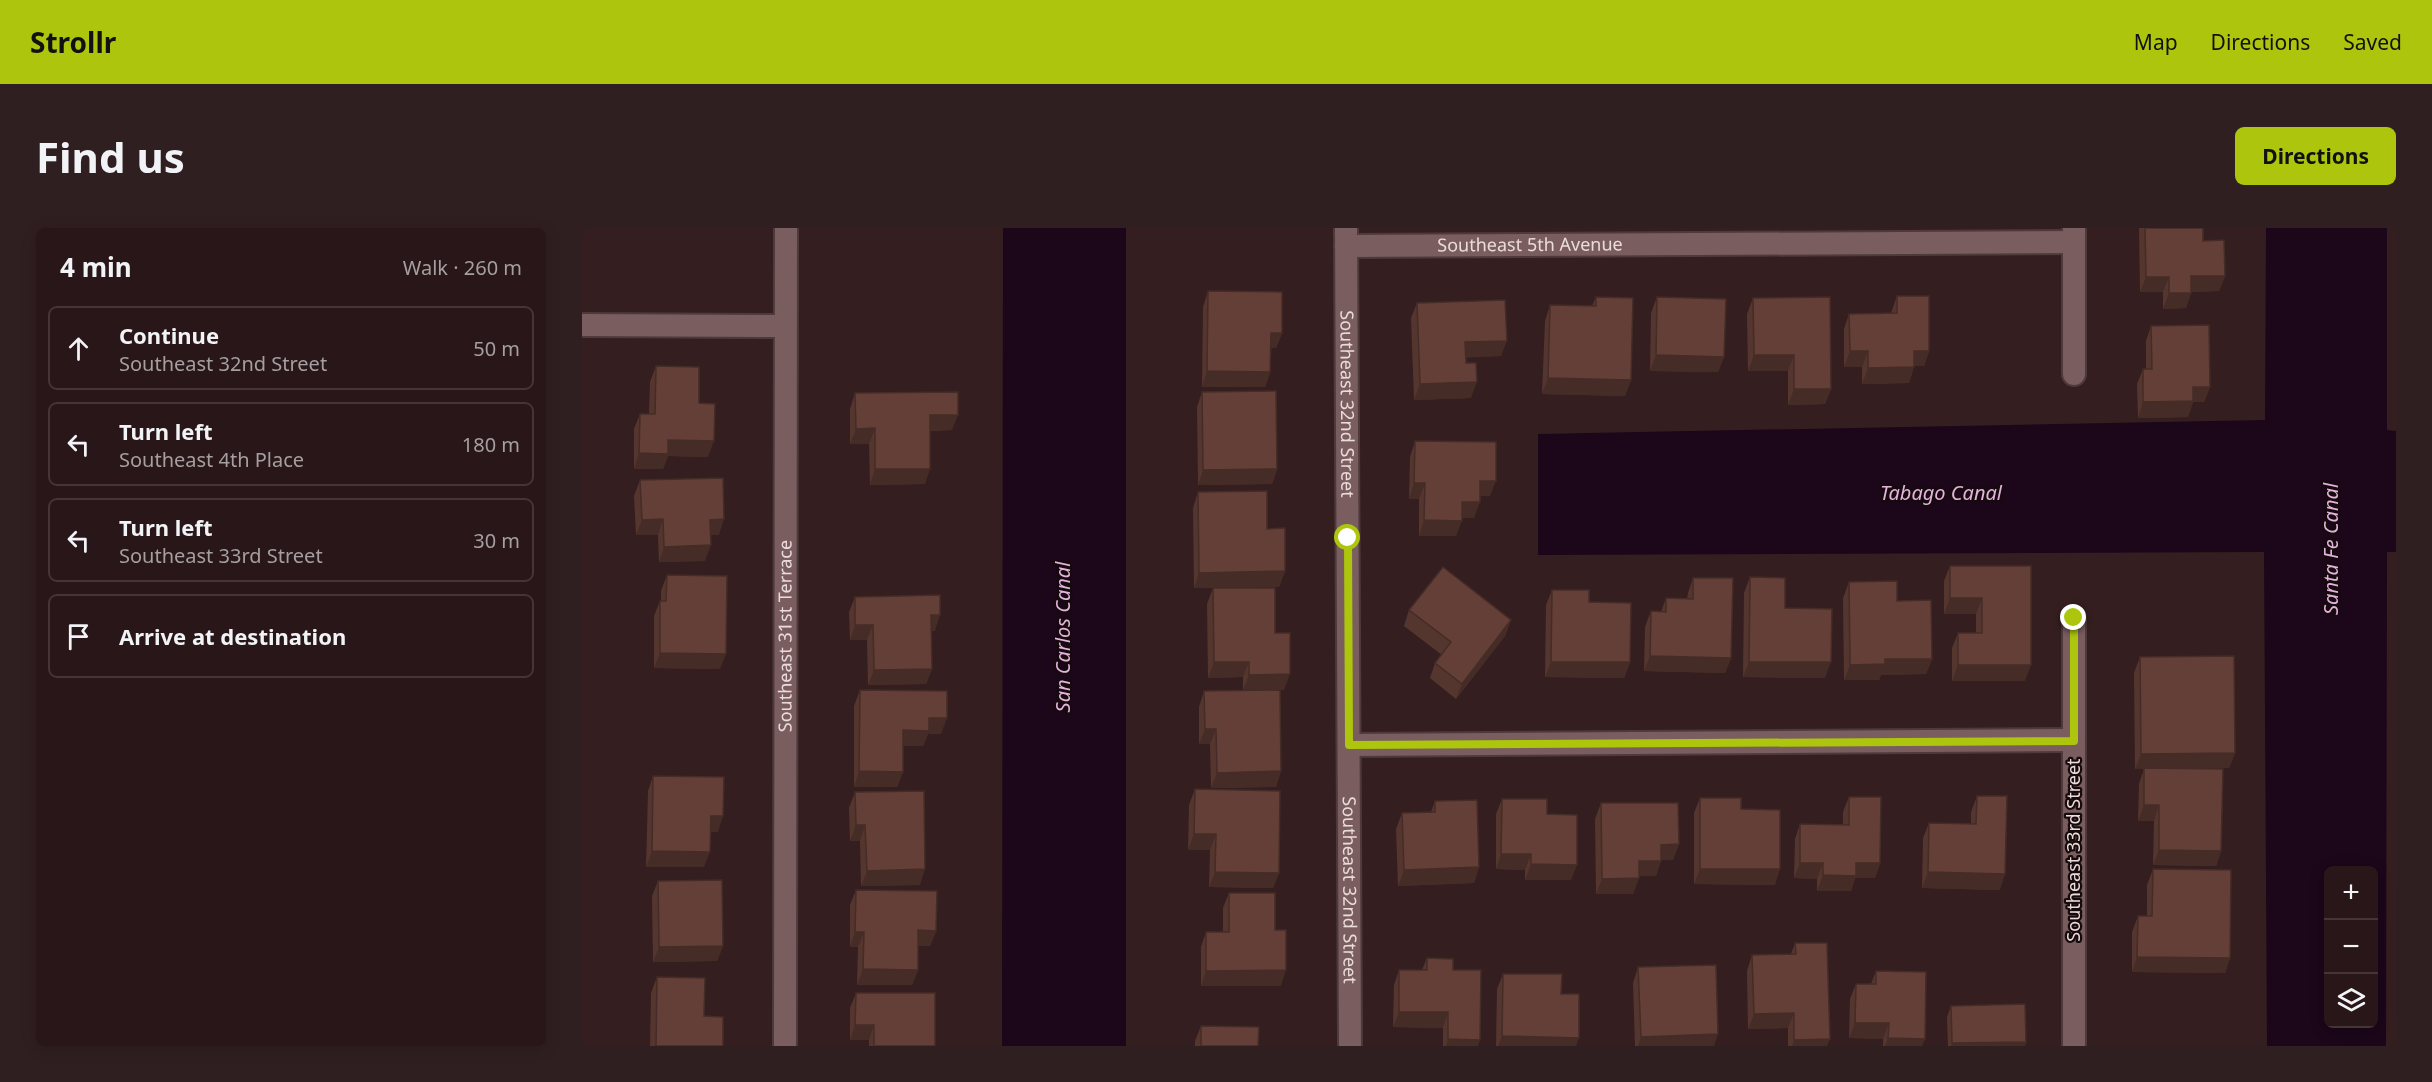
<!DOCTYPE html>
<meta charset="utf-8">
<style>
body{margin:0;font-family:"Noto Sans",sans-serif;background:#301f21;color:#f1f3f6}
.controls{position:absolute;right:18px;bottom:18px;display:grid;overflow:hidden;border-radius:9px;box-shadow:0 3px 15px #0003}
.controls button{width:54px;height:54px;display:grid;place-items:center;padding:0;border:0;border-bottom:2px solid #443537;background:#281618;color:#f1f3f6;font:30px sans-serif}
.stop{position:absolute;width:18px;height:18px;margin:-14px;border:4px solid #adc60d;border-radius:50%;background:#fff}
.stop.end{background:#adc60d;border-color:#fff;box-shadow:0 2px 6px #0008}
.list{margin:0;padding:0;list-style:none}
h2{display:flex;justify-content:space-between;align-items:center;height:78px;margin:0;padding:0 24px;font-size:26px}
h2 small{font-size:20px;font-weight:400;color:#a59fa2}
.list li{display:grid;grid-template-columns:39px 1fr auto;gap:18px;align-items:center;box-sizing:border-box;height:84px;margin:0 12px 12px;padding:0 12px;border:2px solid #443537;border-radius:9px}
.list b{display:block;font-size:22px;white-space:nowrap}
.list p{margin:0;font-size:20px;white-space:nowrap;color:#a59fa2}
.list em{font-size:20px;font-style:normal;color:#a59fa2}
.icon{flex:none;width:33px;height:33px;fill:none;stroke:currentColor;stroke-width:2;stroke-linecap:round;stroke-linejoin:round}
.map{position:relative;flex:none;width:1814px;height:818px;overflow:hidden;border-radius:9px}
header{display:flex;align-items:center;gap:36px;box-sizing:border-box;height:84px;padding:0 30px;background:#adc60d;color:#111}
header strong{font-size:28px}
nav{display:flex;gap:33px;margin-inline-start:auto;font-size:21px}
.intro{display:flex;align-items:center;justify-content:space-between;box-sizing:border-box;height:144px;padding:0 36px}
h1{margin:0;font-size:42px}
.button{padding:15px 27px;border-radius:9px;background:#adc60d;color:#111;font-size:21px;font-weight:700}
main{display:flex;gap:36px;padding:0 36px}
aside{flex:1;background:#281618;border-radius:9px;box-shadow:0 3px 15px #0003}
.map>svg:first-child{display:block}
.water{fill:#1b061a;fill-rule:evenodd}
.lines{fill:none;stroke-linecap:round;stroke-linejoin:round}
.minor-casing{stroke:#4e3a3c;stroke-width:26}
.minor{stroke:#795d5f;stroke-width:22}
.wall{fill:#55362f}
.shaded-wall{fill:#452c26}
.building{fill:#633f37;stroke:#452c26;stroke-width:1.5}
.route{stroke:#adc60d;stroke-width:8}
.labels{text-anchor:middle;stroke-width:4.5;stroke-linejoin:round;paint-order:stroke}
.street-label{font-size:18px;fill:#ecdbdc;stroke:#160b0c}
.water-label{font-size:20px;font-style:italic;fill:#e4b2df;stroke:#160b0c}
</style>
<header>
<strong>Strollr</strong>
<nav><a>Map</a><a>Directions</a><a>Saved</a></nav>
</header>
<div class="intro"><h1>Find us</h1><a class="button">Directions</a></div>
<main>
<aside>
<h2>4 min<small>Walk · 260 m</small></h2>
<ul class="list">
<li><svg class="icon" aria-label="ahead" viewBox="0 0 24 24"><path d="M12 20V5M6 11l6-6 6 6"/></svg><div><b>Continue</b><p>Southeast 32nd Street</p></div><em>50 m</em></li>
<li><svg class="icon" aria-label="left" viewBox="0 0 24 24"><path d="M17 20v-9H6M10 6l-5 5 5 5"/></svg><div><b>Turn left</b><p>Southeast 4th Place</p></div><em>180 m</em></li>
<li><svg class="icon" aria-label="left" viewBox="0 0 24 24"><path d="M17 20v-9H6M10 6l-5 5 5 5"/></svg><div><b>Turn left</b><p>Southeast 33rd Street</p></div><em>30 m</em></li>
<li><svg class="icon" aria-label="arrive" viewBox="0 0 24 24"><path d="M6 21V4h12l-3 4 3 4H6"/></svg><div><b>Arrive at destination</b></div></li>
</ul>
</aside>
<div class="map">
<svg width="1814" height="818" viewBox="0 0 1814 818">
<rect width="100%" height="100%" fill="#351e20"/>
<g class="water">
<path d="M421,0H544V818H420Z"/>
<path d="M1684,0H1805V202L1814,203V324H1805L1804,818H1685L1682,324L956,327V206L1683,192ZM1792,642V796H1746V642Z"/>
</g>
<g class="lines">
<g class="minor-casing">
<g id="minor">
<path id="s1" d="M764,0L768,818"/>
<path id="s2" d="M764,18L1492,14"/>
<path d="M0,97L203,98"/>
<path d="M1492,146V0"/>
<path d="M1492,390V818"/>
<path d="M767,517L1492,512"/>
<path id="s3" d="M203,818L204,0"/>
</g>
</g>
<use href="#minor" class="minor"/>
</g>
<g class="wall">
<path d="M1557,0H1621V13L1643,48L1637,63L1609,64L1604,80L1581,81V64H1558Z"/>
<path d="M626,63L700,105L694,120H689L688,144L683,159H620L621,79Z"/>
<path d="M1315,68L1347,123L1342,138H1332L1327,155L1280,156V139H1262V101L1267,86L1309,85Z"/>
<path d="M1014,69L1049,152L1043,168L960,166L963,93L968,77L1010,78Z"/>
<path d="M1075,69L1142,129L1136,144L1068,143L1069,85Z"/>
<path d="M1171,70L1249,161L1243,176L1206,177V143H1166L1165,86Z"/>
<path d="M835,75L919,128L884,129L889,170L832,172L829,90Z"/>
<path d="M1569,98L1628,159L1622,174H1611L1606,189L1556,190L1555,156L1561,141H1564V113Z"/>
<path d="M74,138L117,175L126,229L86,228L81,241H52V201L58,186H67L68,154Z"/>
<path d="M620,164L695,241L690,256L616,257L615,179Z"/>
<path d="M273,165L370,202L348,203L343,256L288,257L287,216H268V181Z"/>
<path d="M833,213L908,268H898L892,290H880L874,308H837V271H827L828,229Z"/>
<path d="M58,252L137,307H128L123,333L77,334L76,307H54L52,268Z"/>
<path d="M616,264L685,301L703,343L697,359L612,360L611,280Z"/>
<path d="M1368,338H1449L1443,453H1370V420L1376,405H1394V386H1362V353Z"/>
<path d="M85,347L138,441L72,440V388L78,373H79V363Z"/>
<path d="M1168,349L1203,380L1243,450L1161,449L1162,365Z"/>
<path d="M1111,350L1149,430L1143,445L1062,443L1063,399L1069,383L1079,384L1084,370L1105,371L1106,365Z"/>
<path d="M1267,354L1315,373L1350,431L1344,446L1299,447L1297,452H1262L1261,370Z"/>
<path d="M631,360L693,405L702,462H698L699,543L694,559L629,560L628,516H617V479L622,463L661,462V449L626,450L625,376Z"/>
<path d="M970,362L1007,374L1048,434L1042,450L963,449L964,377Z"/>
<path d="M273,369L353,403H349L350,441L344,456L286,457L285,412H268L267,384Z"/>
<path d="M827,382L929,392L923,408L874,471L848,450L853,435L860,427L822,398Z"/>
<path d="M1558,429L1653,525L1647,540L1594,541L1639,623L1634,638L1571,637L1572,593H1556L1557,556L1562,541H1553L1552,445Z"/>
<path d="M278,462L359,506H346L341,518H321V544L315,559H272V478Z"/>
<path d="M71,548L136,604H128L122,639H64L66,563Z"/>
<path d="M613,561L697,645L691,660L627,659L628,622H606L607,577Z"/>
<path d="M273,564L338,657L279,658L278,613H268L267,580Z"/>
<path d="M1395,568L1418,662L1340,660L1341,610L1347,595L1389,596V584Z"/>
<path d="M1267,569L1298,635L1293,650H1273L1269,663H1235V651L1212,650L1213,611L1218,596H1261V584Z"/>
<path d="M1118,570L1159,581L1193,657L1112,656V585Z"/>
<path d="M920,571L965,586L989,652H943V642L914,641V586Z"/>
<path d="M853,573L897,639L892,655L816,658L814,601L820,585L849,584Z"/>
<path d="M1019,575L1097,616L1091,632H1079L1074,648H1057L1051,666H1014L1013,591Z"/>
<path d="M1571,641L1648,730L1643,745L1550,744V704L1556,688H1565V657Z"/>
<path d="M76,653L141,718L135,733L71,734L70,668Z"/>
<path d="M274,662L354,703L348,718H336V742L330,757H275L276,719H268V677Z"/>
<path d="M647,665L693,702L699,758H619V719L624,704H641V680Z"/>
<path d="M1213,715L1245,818H1206V800L1166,801L1165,743L1170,727L1209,726Z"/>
<path d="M845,730L871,742L896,818H861V800L811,799L812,757L817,742H840Z"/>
<path d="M1056,739L1132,818H1053L1051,755Z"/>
<path d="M1294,743L1340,818H1301V811L1267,810L1268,771L1274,756H1289Z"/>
<path d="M921,746L979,766L994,818H914L915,761Z"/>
<path d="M75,749L122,788L141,818H68L69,765Z"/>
<path d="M274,765L353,818H287V812H268V780Z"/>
<path d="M1369,778L1444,814L1443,818H1366L1365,789Z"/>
<path d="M619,798L676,818H613V813Z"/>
</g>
<g class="shaded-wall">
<path d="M1609,48H1643L1637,63L1604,64Z"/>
<path d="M1564,49H1587L1581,64H1558Z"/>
<path d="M1587,65H1609L1604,80L1581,81Z"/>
<path d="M689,105H700L694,120H683Z"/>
<path d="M925,113L919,128L877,130L883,114Z"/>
<path d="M1268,123H1286L1280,139H1262Z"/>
<path d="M1332,123H1347L1342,138H1326Z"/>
<path d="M1074,127L1142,129L1136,144L1068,143Z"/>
<path d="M1172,127H1212L1206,143H1166Z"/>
<path d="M1332,139L1327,155L1280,156L1286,140Z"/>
<path d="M625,143L688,144L683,159H620Z"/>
<path d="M966,150L1049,152L1043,168L960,166Z"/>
<path d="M895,154L889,170L832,172L838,156Z"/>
<path d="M1611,159H1628L1622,174H1611L1606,189L1556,190L1561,174Z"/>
<path d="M1212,161H1249L1243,176L1206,177Z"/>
<path d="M348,187H376L370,202L342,203Z"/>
<path d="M293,200L287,216H268L274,201Z"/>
<path d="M86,212L132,213L126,229L86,228L81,241H52L57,225Z"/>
<path d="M293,241H348L343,256L288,257Z"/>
<path d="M695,241L690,256L616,257L621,242Z"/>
<path d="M898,253H914L908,268H893Z"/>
<path d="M832,255H843L837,271H827Z"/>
<path d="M880,274H898L892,290H874Z"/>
<path d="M81,291L76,307H54L60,292Z"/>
<path d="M142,291L137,307H122L128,292Z"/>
<path d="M842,292L880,293L874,308H837Z"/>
<path d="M129,317L123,333L77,334L82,319Z"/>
<path d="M703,343L697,359L612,360L617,345Z"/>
<path d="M1368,370H1400L1394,386H1362Z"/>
<path d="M349,387H358L353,403H343Z"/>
<path d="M929,392L923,408L874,471L880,456Z"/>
<path d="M273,397H291L285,412H268Z"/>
<path d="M78,425L144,426L138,441L72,440Z"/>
<path d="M1068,428L1149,430L1143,445L1062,443Z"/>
<path d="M1303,431H1350L1344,446L1299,447L1297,452H1262L1268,437Z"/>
<path d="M632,434H667L661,449L626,450Z"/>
<path d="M969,434H1048L1042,450L963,449Z"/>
<path d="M1167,434H1249L1243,450L1161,449Z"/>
<path d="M1376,437H1449L1443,453H1370Z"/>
<path d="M350,441L344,456L286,457L292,442Z"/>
<path d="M708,446L702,462H661L667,447Z"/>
<path d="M347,490H365L359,506H346L341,518H315L321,502Z"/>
<path d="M623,501H634L628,516H617Z"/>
<path d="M1653,525L1647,540L1553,541L1559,526Z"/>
<path d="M277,543L321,544L315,559H272Z"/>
<path d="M699,543L694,559L629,560L635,545Z"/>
<path d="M1562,577H1577L1572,593H1556Z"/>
<path d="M129,588H141L136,604H123Z"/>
<path d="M274,597H283L278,613H268Z"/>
<path d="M612,606H634L628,622H606Z"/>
<path d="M1097,616L1091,632H1074L1079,617Z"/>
<path d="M1577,622L1639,623L1634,638L1571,637Z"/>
<path d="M70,623L128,624L122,639H64Z"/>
<path d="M919,626H949L943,642L914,641Z"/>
<path d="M1057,633H1079L1074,648H1051Z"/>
<path d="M1218,635H1241L1235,651L1212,650Z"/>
<path d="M1274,635H1298L1293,650H1273L1269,663H1235L1241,647Z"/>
<path d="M949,636L995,637L989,652H943Z"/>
<path d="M897,639L892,655L816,658L822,642Z"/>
<path d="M343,641L338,657L279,658L285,643Z"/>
<path d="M1118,641H1198L1193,657L1112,656Z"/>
<path d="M633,644L697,645L691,660L627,659Z"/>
<path d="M1346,644L1423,646L1418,662L1340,660Z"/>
<path d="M1057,650L1051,666H1014L1020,651Z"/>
<path d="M336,702L354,703L348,718H330Z"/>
<path d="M273,704H282L276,719H268Z"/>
<path d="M141,718L135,733L71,734L77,719Z"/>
<path d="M1555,729L1648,730L1643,745L1550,744Z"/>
<path d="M281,741L336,742L330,757H275Z"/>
<path d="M704,742L699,758H619L624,743Z"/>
<path d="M817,784H866L861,800L811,799Z"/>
<path d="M1212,785L1206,800L1166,801L1172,786Z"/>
<path d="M1273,795H1307L1301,811L1267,810Z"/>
<path d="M273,797H292L287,812H268Z"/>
<path d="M1136,806L1132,818H1056L1059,809Z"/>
<path d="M920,808L997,810L994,818H916Z"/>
<path d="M1306,810L1343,811L1340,818H1303Z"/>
<path d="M866,811L898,812L896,818H864Z"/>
<path d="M1248,811L1245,818H1210L1212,812Z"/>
<path d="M1444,814L1443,818H1369L1370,815Z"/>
</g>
<g class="building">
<path d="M1563,0H1621V13L1642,12L1643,48H1609V65H1587V49H1564Z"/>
<path d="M626,63L700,64V105H689L688,144L625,143Z"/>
<path d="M1315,68H1347V123H1332V139L1286,140V123H1268L1267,86L1315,85Z"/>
<path d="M1014,69L1051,70L1049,152L966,150L968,77L1014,78Z"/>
<path d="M1075,69L1144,71L1142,129L1074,127Z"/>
<path d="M1248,69L1249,161H1212V127H1172L1171,70Z"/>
<path d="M923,72L925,113L883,114L884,135H894L895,154L838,156L835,75Z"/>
<path d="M1627,97L1628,159H1611V173L1561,174V141H1570L1569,98Z"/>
<path d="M74,138L117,139V175L133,176L132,213L86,212V226L57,225L58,186H73Z"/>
<path d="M694,163L695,241L621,242L620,164Z"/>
<path d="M376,164V187H348V241H293V200L274,201L273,165Z"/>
<path d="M833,213L914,214V253H898V274H880V293L842,292L843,255H832Z"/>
<path d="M141,250L142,291L128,292L129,317L82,319L81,291L60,292L58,252Z"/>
<path d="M685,263V301L703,300V343L617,345L616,264Z"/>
<path d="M1368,338H1449V437H1376V405H1400V370H1368Z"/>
<path d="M861,339L929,392L880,456L853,435L869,414L827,382Z"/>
<path d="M85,347L145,348L144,426L78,425V373H84Z"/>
<path d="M1168,349L1203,350V380L1250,381L1249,434H1167Z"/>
<path d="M1111,350H1151L1149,430L1068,428L1069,383L1084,384V370L1111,371Z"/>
<path d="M1315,353V373L1349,372L1350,431H1303V436L1268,437L1267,354Z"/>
<path d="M631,360H693V405H708V446L667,447V434H632Z"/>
<path d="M970,362H1007V374L1049,375L1048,434H969Z"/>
<path d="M358,367V387H349L350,441L292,442L291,397H273V369Z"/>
<path d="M1652,428L1653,525L1559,526L1558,429Z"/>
<path d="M278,462L365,463V490H347V503L321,502V544L277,543Z"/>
<path d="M698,462L699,543L635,545L634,501H623L622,463Z"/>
<path d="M1562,540L1641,541L1639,623L1577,622V577H1562Z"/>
<path d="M71,548L142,549L141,588H129L128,624L70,623Z"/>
<path d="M613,561L698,563L697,645L633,644L634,606H612Z"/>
<path d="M342,563L343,641L285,643L283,597H274L273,564Z"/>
<path d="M1395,568H1425L1423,646L1346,644L1347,595L1394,596Z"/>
<path d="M1267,569H1299L1298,635H1274V648L1241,647V635H1218V596L1267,597Z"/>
<path d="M1118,570H1159V581L1198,582V641H1118Z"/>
<path d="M920,571H965V586L995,587V637L949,636V626H919Z"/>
<path d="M895,572L897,639L822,642L820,585L853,584V573Z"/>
<path d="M1019,575H1096L1097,616L1079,617V633H1057V650L1020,651Z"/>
<path d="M1571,641L1649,642L1648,730L1555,729L1556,688H1570Z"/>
<path d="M140,652L141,718L77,719L76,653Z"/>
<path d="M274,662L355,663L354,703L336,702V742L281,741L282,704H273Z"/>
<path d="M647,665H693V702H704V742L624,743V704H647Z"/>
<path d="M1213,715H1245L1248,811L1212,812V785L1172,786L1170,727L1214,726Z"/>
<path d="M845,730L871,731V742H899L898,812L866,811V784H817V742H845Z"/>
<path d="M1134,737L1136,806L1059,809L1056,739Z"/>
<path d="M1294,743L1344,744L1343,811L1306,810L1307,795H1273L1274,756H1294Z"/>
<path d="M921,746H980L979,766H997V810L920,808Z"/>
<path d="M75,749L123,750L122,788L141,789V818H74Z"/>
<path d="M274,765H353V818H292V797H273Z"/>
<path d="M1443,776L1444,814L1370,815L1369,778Z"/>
<path d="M619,798L677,799L676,818H619Z"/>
</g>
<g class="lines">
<path class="route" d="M766,310L767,517L1492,513V390"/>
</g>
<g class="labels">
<g class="street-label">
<text dy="6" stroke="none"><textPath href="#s2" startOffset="184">Southeast 5th Avenue</textPath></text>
<text dy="6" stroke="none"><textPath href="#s1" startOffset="176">Southeast 32nd Street</textPath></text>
<text dy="6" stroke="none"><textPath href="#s3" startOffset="410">Southeast 31st Terrace</textPath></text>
<text transform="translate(1492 622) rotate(-90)" y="6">Southeast 33rd Street</text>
<text dy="6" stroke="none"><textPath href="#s1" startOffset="662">Southeast 32nd Street</textPath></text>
</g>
<g class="water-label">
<text x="1359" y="272">Tabago Canal</text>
<text transform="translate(1749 321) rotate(-90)" y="7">Santa Fe Canal</text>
<text transform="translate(481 409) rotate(-90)" y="7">San Carlos Canal</text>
</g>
</g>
</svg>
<div class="controls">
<button>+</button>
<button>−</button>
<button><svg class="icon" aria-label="layers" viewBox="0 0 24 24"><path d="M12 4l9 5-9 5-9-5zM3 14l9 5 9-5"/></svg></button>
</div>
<div class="stop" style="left:766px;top:310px"></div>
<div class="stop end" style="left:1492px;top:390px"></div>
</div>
</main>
